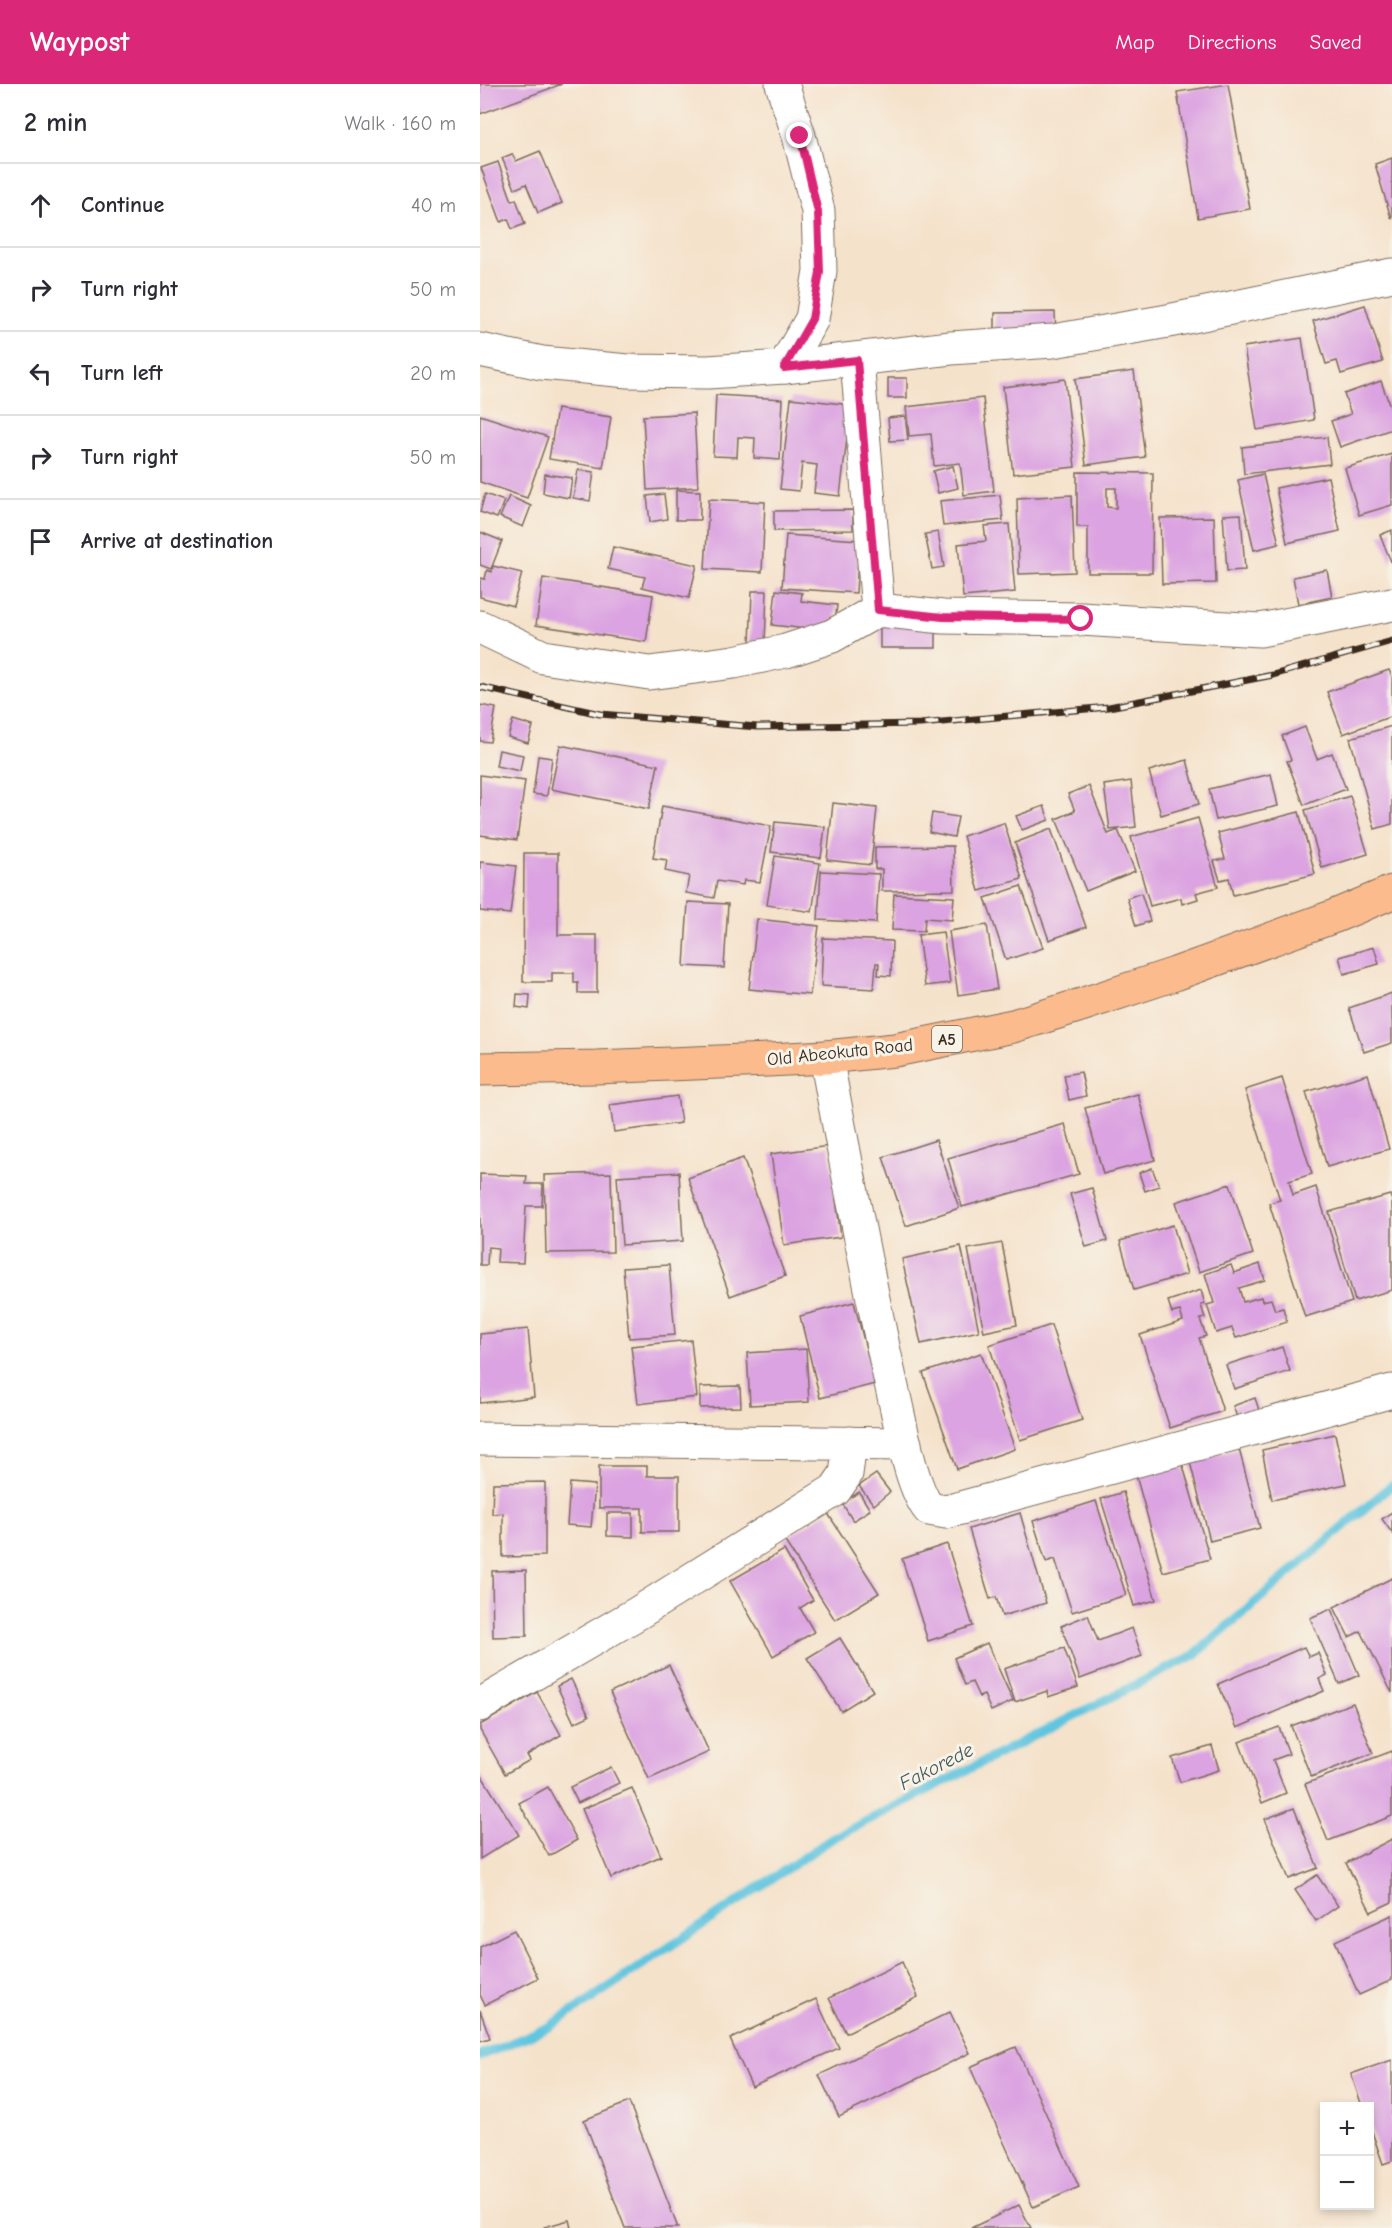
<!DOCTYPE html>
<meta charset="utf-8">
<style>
body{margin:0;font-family:"Comic Neue",sans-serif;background:#f7f7f7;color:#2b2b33}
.controls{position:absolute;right:18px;bottom:18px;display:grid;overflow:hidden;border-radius:0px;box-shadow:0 3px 9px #0003}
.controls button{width:54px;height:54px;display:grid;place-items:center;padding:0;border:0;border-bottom:2px solid #e1e1e2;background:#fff;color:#2b2b33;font:30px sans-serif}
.stop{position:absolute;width:18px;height:18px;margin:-14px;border:4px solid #db2777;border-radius:50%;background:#fff}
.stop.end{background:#db2777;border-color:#fff;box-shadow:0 2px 6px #0008}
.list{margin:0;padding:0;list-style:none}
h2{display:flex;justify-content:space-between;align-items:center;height:78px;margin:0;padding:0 24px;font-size:26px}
h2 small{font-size:20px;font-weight:400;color:#7c7c81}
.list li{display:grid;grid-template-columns:39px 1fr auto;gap:18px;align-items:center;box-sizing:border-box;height:84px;padding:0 24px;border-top:2px solid #e1e1e2}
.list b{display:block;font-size:22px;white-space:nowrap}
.list em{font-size:20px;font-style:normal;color:#7c7c81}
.icon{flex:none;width:33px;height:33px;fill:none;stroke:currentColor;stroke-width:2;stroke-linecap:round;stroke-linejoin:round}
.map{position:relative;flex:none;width:912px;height:2144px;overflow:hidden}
header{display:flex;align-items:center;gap:36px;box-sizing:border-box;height:84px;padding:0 30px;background:#db2777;color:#fff}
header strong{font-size:28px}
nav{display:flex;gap:33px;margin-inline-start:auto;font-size:21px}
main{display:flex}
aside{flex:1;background:#fff}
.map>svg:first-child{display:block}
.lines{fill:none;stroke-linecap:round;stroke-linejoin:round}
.stream{stroke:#61c5df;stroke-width:9}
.building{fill:#dba3e1;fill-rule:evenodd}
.street-casing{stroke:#7c6a5b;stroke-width:35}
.highway-casing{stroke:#7c6a5b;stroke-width:35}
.street{stroke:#fff;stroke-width:33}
.highway{stroke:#fbbb8d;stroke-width:33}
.rail-casing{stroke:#3b2a1e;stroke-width:7}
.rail{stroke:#f7f3e8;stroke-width:4.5;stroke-dasharray:14;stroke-linecap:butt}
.route{stroke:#db2777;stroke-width:8}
.labels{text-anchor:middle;stroke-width:6;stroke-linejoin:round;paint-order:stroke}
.shield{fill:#f7f3e8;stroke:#73665b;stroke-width:1.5}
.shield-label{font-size:16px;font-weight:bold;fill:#3b2a1e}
.street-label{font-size:18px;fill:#3b2a1e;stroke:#f7f3e8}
.water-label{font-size:20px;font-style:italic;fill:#465858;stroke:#f7f3e8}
</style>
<header>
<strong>Waypost</strong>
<nav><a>Map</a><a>Directions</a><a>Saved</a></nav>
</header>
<main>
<aside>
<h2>2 min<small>Walk · 160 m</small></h2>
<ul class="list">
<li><svg class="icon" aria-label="ahead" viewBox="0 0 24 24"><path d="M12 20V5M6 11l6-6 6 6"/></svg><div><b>Continue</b></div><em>40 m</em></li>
<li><svg class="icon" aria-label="right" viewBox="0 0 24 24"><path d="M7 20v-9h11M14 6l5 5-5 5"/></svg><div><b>Turn right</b></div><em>50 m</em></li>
<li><svg class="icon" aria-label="left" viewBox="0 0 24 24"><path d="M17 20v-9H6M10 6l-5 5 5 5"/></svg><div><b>Turn left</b></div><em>20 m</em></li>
<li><svg class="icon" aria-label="right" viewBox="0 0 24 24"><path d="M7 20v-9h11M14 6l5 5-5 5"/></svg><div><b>Turn right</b></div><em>50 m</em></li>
<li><svg class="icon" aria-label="arrive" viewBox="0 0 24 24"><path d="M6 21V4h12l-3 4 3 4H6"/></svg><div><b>Arrive at destination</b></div></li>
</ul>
</aside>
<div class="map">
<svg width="912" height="2144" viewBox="0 0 912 2144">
<rect width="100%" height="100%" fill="#f7f3e8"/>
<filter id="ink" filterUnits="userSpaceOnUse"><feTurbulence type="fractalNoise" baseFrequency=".0167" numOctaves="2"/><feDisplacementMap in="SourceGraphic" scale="12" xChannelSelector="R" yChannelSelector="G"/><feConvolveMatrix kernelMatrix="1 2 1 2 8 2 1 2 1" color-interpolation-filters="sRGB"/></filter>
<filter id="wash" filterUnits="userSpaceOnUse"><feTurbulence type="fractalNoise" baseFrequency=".008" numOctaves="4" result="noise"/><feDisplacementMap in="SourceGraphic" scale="24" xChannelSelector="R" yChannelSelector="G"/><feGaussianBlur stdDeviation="1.35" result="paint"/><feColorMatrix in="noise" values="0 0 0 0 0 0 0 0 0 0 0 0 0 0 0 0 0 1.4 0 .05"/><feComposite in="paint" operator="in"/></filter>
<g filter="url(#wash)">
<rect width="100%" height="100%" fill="#f5e2cb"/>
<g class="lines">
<path class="stream" d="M0,1972L69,1943L353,1754L714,1571L912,1401"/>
</g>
<g id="blocks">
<g class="building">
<path d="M0,0H82L0,30Z"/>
<path d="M748,0L770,125L718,134L697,8Z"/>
<path d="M60,67L82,119L58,129L46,100L35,105L22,74L32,70L36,77Z"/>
<path d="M912,74V134H911L895,80Z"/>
<path d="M18,78L32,117L36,115L45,140L32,145L28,135L21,138L1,84Z"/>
<path d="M885,221L903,278L861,290L857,277L846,280L833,237Z"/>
<path d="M575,228L576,251L515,252V229Z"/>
<path d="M822,254L834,336L777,346L764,263Z"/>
<path d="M654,287L665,373L606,381L595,295Z"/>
<rect x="408" y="294" width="19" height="20"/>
<path d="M585,295L595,383L533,390L523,303Z"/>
<path d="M901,297L912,328V345L860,363L851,337L871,330L864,310Z"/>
<path d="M236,311L303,315L300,376L274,374L275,354L258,353L257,373L233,372Z"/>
<path d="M311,314L371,321L360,412L334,409L337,381L322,379L319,407L300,405Z"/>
<path d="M503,314L514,407L484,411L480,379L454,382L451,350L429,352L426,323Z"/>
<path d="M77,325L131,333L123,384L69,375Z"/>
<path d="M214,329L218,403L167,406L163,332Z"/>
<path d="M0,331L68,353L47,414L0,398Z"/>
<path d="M425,332L428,356L410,357L408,334Z"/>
<path d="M847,353L850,380L764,390L762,363Z"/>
<path d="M912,370V421L879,431L865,384Z"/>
<path d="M473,382L478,404L458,409L453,387Z"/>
<path d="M98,386L114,388L110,417L93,414Z"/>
<path d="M597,388L673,389L672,489H608V443H597ZM627,404H636V424L627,423Z"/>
<path d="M65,390L92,394L89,414L63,409Z"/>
<path d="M783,390L799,460L774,466L758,396Z"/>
<path d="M848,393L860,447L807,459L796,404Z"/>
<path d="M196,406L220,407V436H196Z"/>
<path d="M5,410L24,417L17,434L0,428Z"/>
<path d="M184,410L187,435L170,438L167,412Z"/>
<path d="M520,411L523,436L463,442L460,417Z"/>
<path d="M592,411L595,488L539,490L537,414Z"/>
<path d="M29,412L51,422L43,443L20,433Z"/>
<path d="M229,415L285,418L282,488L225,485Z"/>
<path d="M373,426V446L294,447V427Z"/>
<path d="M761,430L765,486L747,487L743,431Z"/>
<path d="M734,433L736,499L682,500L680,434Z"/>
<path d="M529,440L535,508L483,513L478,460L506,457L504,442Z"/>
<path d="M912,446V480L900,451Z"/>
<path d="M0,448L22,457L11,485L0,481Z"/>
<path d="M458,448L464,483L452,485L445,450Z"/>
<path d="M306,451L379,456L376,509L302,504Z"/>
<path d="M133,463L217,481L209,514L162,503L165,493L128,485Z"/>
<path d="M13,482L42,489L33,522L0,513V494L5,495L7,486L12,488Z"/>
<path d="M847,486L852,513L818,520L813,493Z"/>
<path d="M63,494L173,511L166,558L56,541Z"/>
<path d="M296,506L322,509L321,517L357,521L354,548L292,541Z"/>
<path d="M272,507H287L285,560H270Z"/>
<path d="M456,534V564H400V535Z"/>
<path d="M909,586L912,593V632L863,650L847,608Z"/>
<path d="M0,621L16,624L10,658L0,657Z"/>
<path d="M33,636L53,642L48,659L28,653Z"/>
<path d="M912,642V740L895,745L870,654Z"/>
<path d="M825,643L837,675L852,669L866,705L824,721L807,677L811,676L802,652Z"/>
<path d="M80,661L178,681L169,725L71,705Z"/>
<path d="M19,666L43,671L40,687L16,682Z"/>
<path d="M58,672L72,674L67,712L53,710Z"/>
<path d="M707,676L719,720L681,731L669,687Z"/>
<path d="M791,690L798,722L736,736L729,705Z"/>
<path d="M0,691L45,697L37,756L0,751Z"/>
<path d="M651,697L656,743L630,746L624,701Z"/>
<path d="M609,702L628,750L638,746L655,787L606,807L576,735L595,727L588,710Z"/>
<path d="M870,712L888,770L842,784L825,726Z"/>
<path d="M353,719L397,724L391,781L347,776Z"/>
<path d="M182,722L291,742L280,798L264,796L263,801L237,797L234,814L206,809L209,792L185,787L187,776L173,774Z"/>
<path d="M564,722L569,736L542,746L536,732Z"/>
<path d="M819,728L835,790L753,811L749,794L740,796L734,777L745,775L738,749Z"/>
<path d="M452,729L478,733L474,753L449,748Z"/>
<path d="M718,734L738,803L716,809L718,815L702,820L701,814L670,822L651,753Z"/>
<path d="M295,738L345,743L341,774L291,768Z"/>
<path d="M524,739L542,795L499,807L483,752Z"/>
<path d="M571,745L606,843L569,856L535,759Z"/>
<path d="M473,762L474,806L402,807V785H395V763Z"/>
<path d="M44,769H78V851H117V909H98V899H94V889H72V898H43Z"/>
<path d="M295,772L340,779L332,828L287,821Z"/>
<path d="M0,778L36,782L30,830L0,827Z"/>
<path d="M341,787L399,790L396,839L338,836Z"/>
<path d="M541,802L563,864L526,876L505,814Z"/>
<path d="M661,809L670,837L656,842L647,814Z"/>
<path d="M414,810L474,813L472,836L445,834L444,847L412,846Z"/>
<path d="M208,818L248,820L244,884L204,882Z"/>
<path d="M277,835L339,842L330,911L269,905Z"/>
<path d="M507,841L517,905L478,911L469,847Z"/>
<path d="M463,848L470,899L445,902L438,851Z"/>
<path d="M343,854L412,857L411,892L398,891L399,879H396L394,905L341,902Z"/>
<path d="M894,863L899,880L864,890L859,873Z"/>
<path d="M912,909V959L884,968L869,924Z"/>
<path d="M37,910L50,911L49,925L36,923Z"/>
<path d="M601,988L606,1012L589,1016L584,991Z"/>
<path d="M888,990L909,1065L847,1083L826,1008Z"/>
<path d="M802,994L832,1090L809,1097L813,1111L836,1103L872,1218L825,1233L789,1119L800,1116L765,1006Z"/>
<path d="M658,1010L675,1076L623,1090L605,1024Z"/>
<path d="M197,1012L201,1039L134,1048L130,1021Z"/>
<path d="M585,1040L599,1090L482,1123L468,1074Z"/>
<path d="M456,1056L479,1124L426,1142L403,1073Z"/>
<path d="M349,1062L361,1153L304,1161L291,1070Z"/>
<path d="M263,1074L305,1192L250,1212L208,1094Z"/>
<path d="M672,1084L679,1102L665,1107L659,1089Z"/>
<path d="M199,1088L203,1157L142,1161L137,1092Z"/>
<path d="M131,1089L133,1168L66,1169L64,1091Z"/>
<path d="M0,1090L47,1092L46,1100H63L62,1122H46L43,1179L17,1178L18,1164L8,1163L7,1181H0Z"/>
<path d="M750,1100L773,1170L719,1188L696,1118Z"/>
<path d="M612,1104L627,1157L606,1163L590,1110Z"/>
<path d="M910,1111L912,1117V1206L875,1217L849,1128Z"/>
<path d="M693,1141L707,1190L654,1206L640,1157Z"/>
<path d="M522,1159L537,1241L504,1248L488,1165Z"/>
<path d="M481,1162L499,1247L441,1260L422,1175Z"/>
<path d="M780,1180L785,1196L759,1204L763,1218L781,1213L782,1217L791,1215L795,1226L803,1224L807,1238L756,1254L752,1244L736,1249L727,1221L734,1219L725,1190L751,1181L754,1189Z"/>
<path d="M189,1181L195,1251L149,1254L143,1184Z"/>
<path d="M721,1206L725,1220L721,1221L725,1234L720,1235L726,1252L719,1254L743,1327L690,1344L660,1251L703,1237L700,1227L692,1229L688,1217Z"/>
<path d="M374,1218L395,1300L340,1314L320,1232Z"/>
<path d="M571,1241L602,1336L540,1356L509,1261Z"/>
<path d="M48,1245L54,1313L0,1319V1250Z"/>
<path d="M211,1256L217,1313L158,1320L151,1262Z"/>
<path d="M802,1263L810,1287L754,1305L746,1281Z"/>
<path d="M326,1265L329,1318L270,1321L267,1269Z"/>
<path d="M501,1269L535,1365L477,1385L443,1289Z"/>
<path d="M260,1302L261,1323L220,1324V1303Z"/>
<path d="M775,1314L781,1332L759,1339L753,1322Z"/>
<path d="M855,1350L866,1400L792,1416L782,1366Z"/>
<path d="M759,1365L780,1444L730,1457L710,1378Z"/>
<path d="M701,1375L730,1475L683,1488L655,1388Z"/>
<path d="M119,1382H167V1392H199V1448H162V1424H119Z"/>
<path d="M396,1390L410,1408L394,1421L379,1402Z"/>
<path d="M65,1398V1472L23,1473V1429L12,1430L13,1399Z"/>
<path d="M90,1399L115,1401L111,1443L87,1441Z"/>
<path d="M379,1408L390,1426L373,1437L362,1419Z"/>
<path d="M643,1408L676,1516L654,1522L621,1415Z"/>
<path d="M616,1417L646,1511L592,1528L575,1475L566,1478L553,1437Z"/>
<path d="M347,1428L399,1509L355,1536L304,1456Z"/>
<path d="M912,1428V1449L902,1435Z"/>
<path d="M127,1429H153V1453L127,1452Z"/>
<path d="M540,1429L566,1519L522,1532L516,1513L510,1515L489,1445Z"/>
<path d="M467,1460L493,1542L448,1557L422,1475Z"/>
<path d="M304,1466L333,1516L320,1524L334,1548L293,1572L250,1497Z"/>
<path d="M46,1486L47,1552L13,1553L12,1487Z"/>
<path d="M912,1494V1609L881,1547L869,1553L854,1523Z"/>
<path d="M851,1525L879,1591L859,1600L830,1534Z"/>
<path d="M608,1531L618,1557L652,1544L662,1572L600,1595L581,1542Z"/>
<path d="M360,1554L393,1607L361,1627L327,1574Z"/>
<path d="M507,1559L533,1617L511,1627L504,1611L499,1613L492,1598L485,1601L474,1574Z"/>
<path d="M824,1563L829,1573L838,1569L847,1591L839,1595L844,1607L757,1644L738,1600Z"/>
<path d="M584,1564L598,1603L568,1613L567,1607L535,1618L524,1585Z"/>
<path d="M189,1581L229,1668L169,1695L130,1608Z"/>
<path d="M91,1595L109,1632L94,1639L77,1602Z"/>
<path d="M57,1608L81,1651L47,1671L50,1676L25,1690L0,1646V1641Z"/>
<path d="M873,1619L893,1669L831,1693L811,1642Z"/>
<path d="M799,1643L809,1670L793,1676L806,1709L782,1719L759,1658Z"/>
<path d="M732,1662L739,1686L700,1698L692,1674Z"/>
<path d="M912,1667V1732L848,1757L825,1700Z"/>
<path d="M131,1683L139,1699L98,1719L90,1703Z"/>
<path d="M0,1689L39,1751L0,1775Z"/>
<path d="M68,1703L97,1756L69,1772L39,1719Z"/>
<path d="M152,1704L181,1772L131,1794L102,1725Z"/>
<path d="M814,1724L838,1784L809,1795L785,1735Z"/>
<path d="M912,1755V1818L891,1828L866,1779Z"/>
<path d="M837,1791L858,1822L836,1837L815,1806Z"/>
<path d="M912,1831V1896L879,1911L855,1857Z"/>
<path d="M34,1846L58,1894L5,1921L0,1911V1863Z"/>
<path d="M422,1878L438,1913L366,1949L349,1914Z"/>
<path d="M336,1915L359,1964L272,2003L250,1955Z"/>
<path d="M0,1926L10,1954L0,1957Z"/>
<path d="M470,1928L490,1969L359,2033L339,1991Z"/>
<path d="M536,1963L599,2103L553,2123L490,1983Z"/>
<path d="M912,1976V2077L903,2080L890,2042V2022H882L871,1990Z"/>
<path d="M149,2018L198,2144H145L104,2036Z"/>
<path d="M539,2121L551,2144H491Z"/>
<path d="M89,2136L91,2144H64V2143Z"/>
</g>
</g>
</g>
<g filter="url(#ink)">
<use href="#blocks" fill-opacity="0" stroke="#7c6a5b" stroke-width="1.5"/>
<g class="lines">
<g class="street-casing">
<g id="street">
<path d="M302,0L319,52L338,127L340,187L332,235L304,283"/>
<path d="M0,266L62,279L148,287L228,288L304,283L471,264L573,257L688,237L912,191"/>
<path d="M377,276L398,526"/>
<path d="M0,543L63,573L169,589L254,578L306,567L352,552L398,526L463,533L601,535L780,546L912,520"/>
<path d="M346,973C367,1085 388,1197 413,1308C421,1340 430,1401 449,1425L466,1428L912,1307"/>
<path d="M0,1355L425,1360"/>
<path d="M0,1621L158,1529L355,1406L366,1390L370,1359"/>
</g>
</g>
<g class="highway-casing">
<path id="highway" d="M0,985L116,983L288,976L346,973L415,966L533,942L601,921L695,890L855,832L912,808"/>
</g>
<use href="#street" class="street"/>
<use href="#highway" class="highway"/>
<g class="rail-casing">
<path id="rail" d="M0,603L120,630L277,643L440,640L629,623L793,591L912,557"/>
</g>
<use href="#rail" class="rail"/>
</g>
</g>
<g class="lines" filter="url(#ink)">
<path class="route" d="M320,52L338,128L340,188L332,235L304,284L377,276L398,526L463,533L601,535"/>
</g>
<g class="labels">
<rect class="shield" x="452" y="942" width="30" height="26" rx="4.5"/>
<g class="shield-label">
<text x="467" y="961">A5</text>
</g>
<g class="street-label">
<text transform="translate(360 968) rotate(-6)" y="6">Old Abeokuta Road</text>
</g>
<g class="water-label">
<text transform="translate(456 1682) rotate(-27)" y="7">Fakorede</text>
</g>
</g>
</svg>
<div class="controls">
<button>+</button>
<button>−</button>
</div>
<div class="stop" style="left:601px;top:535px"></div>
<div class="stop end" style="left:320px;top:52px"></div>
</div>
</main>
